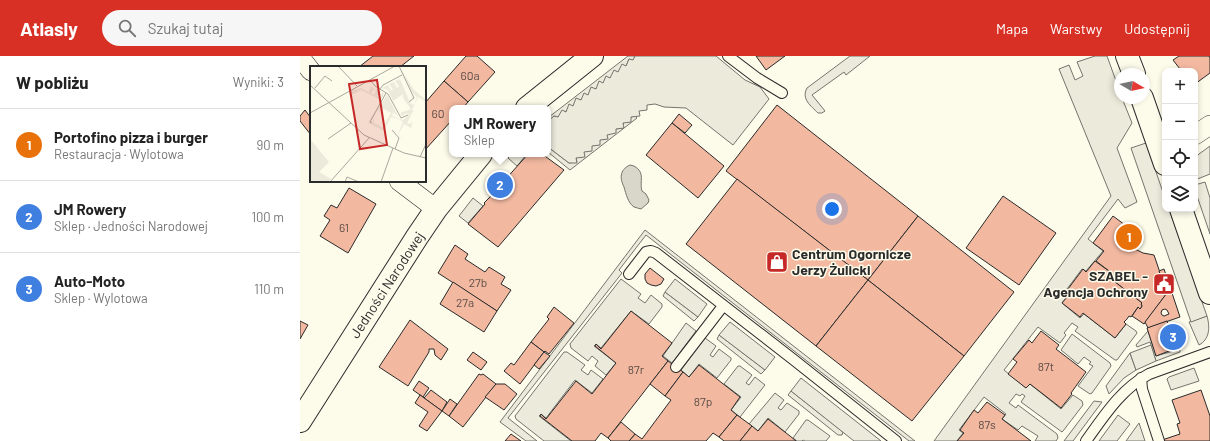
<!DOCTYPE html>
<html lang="pl">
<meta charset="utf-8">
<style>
body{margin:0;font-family:Barlow,sans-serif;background:#f6f6f6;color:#222}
.controls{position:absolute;right:12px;top:12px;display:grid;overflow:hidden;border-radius:8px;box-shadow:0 2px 6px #0003}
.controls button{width:36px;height:36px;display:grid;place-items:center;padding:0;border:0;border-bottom:1px solid #e0e0e0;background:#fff;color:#222;font:20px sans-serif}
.compass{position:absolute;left:814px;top:12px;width:36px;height:36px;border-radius:50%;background:#fff;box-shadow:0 2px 6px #0003;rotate:99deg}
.you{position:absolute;left:532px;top:153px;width:14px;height:14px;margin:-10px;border:3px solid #fff;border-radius:50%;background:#1a73e8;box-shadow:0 0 0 6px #1a73e833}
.badge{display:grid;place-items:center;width:26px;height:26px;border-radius:50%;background:#d93025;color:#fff;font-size:13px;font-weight:700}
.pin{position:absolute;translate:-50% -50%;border:2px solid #fff;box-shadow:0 1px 4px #0006}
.popup{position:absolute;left:149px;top:49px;width:102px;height:52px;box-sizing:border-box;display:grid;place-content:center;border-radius:8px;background:#fff;filter:drop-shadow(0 1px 3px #0005);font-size:13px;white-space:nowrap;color:#767676}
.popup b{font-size:15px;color:#222}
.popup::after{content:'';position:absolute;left:50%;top:100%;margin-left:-8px;border:8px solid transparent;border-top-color:#fff}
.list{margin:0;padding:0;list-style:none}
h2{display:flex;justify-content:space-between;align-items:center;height:52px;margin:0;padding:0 16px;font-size:17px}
h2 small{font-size:13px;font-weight:400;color:#767676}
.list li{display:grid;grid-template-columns:26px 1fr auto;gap:12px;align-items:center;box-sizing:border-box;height:72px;padding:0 16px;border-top:1px solid #e0e0e0}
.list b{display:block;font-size:15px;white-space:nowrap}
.list p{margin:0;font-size:13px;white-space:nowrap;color:#767676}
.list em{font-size:13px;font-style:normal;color:#767676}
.icon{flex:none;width:22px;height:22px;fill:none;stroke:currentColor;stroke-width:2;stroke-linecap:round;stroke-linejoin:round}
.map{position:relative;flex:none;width:910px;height:385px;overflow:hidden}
header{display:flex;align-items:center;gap:24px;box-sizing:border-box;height:56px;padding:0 20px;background:#d93025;color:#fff}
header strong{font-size:19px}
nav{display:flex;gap:22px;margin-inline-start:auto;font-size:14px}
.search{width:280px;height:36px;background:#f6f6f6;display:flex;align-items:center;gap:10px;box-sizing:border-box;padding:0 14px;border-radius:22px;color:#767676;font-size:15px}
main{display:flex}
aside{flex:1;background:#fff}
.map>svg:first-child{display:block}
.green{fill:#ecebdb;stroke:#74746e}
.parking{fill:#eceadb;stroke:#74746e}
.water{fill:#d8d7c9;stroke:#74746e}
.building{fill:#f2b8a0;stroke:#2b2b2b;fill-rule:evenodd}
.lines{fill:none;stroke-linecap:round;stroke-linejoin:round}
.lane-casing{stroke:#2b2b2b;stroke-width:12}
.street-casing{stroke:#2b2b2b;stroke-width:20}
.secondary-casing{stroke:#2b2b2b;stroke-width:24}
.lane{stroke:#fdfbea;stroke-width:10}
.street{stroke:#fdfbea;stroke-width:19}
.secondary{stroke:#fdfbea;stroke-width:22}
.labels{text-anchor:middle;stroke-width:3;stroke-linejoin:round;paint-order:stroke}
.number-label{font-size:12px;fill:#5d4e48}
.poi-label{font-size:14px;font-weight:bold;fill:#2b2b2b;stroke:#fdfbea;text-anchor:start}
.street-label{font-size:14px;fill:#2b2b2b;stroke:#fdfbea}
.inset-road{fill:none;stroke:#a9a89e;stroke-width:1}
.view{fill:#c62828;fill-opacity:0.15;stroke:#c62828;stroke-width:2}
.inset-edge{fill:none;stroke:#2b2b2b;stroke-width:2}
</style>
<header>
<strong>Atlasly</strong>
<div class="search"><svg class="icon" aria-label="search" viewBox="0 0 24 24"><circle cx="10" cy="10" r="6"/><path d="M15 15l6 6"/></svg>Szukaj tutaj</div>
<nav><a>Mapa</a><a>Warstwy</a><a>Udostępnij</a></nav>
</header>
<main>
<aside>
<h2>W pobliżu<small>Wyniki: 3</small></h2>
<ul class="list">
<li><span class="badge" style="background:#e8710a">1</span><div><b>Portofino pizza i burger</b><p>Restauracja · Wylotowa</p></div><em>90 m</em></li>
<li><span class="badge" style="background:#3f7fe0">2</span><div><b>JM Rowery</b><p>Sklep · Jedności Narodowej</p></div><em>100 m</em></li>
<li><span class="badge" style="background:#3f7fe0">3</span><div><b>Auto-Moto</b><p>Sklep · Wylotowa</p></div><em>110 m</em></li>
</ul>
</aside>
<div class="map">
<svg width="910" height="385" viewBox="0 0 910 385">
<rect width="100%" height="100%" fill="#fdfbea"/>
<g class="green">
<path d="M328,0H335L333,5L329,3L326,10L258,61L254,60L251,63L249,61Z"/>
<path d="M550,0H570L546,19L544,16L512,39L525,55L522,57H518C511,50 501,43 507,32Z"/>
<path d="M795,0H807L820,36V42H822L832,67L817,92L837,146L825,152L818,143L788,183L803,195L786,215L782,213L767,233L771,236L762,247L780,262L784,258L815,282L826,268L836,275L837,277L817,304H815L775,275L778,271L772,267L764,277L766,279L760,287L738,271L704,314L726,332L730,328L761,353L773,339L782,345L783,349L763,375L762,376L721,346L725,340L722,338L720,340L716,338L709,347L716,352L718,349L757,378L758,382L756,385H735L738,380L722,370L718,374L702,363L706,358L684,341L659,374L663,377L657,385H634L811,140L759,13L769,9L775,24L783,20L777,6Z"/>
<path d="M335,60L337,62L270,114L248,96V91L269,107L277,106L276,102L315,73L323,72V67L331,61Z"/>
<path d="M910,90V118L895,124V101Z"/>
<path d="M212,98H227L217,110L208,102Z"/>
<path d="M905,126L910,142V178L895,134V129Z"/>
<path d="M173,142L183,150L168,167L159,160Z"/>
<path d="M345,174L615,385H609L346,179L319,214L322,217L208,362L237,385H226L200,366Z"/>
<path d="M321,223L341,238L338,242L345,247L351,239L362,248V251L349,268L331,255L301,292L296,288L294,290L316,307L306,319L295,310L298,305L292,300L288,305L271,292L270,288Z"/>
<path d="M365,236L398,261L394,265L363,240Z"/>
<path d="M907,260C910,271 910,283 899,289L889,266Z"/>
<path d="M386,267L396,275L372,307L363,300Z"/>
<path d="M848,275L856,300L880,293V296L856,305L850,286L837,291L836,289Z"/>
<path d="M772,278L810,307L811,310L792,337L790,338L778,330L793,310L789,308L791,306L784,301L778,308L761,294Z"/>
<path d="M419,279L465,314L461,318L417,283Z"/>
<path d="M405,282L416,290L410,299L413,301L419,293L431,302V304L417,322L399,308L389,321L381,314Z"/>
<path d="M264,296H267L285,309L281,314L288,319L291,314L303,323L292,337L275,324L246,362L241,358L239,360L271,385H244L216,363L215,360Z"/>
<path d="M830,297L836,314L824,322L809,338L806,330Z"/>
<path d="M438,310H440L452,319L446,327L449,329L455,321L465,329L440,361L431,354L441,341L424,328Z"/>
<path d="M894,312L899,325L871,334L867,323L869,321Z"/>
<path d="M491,335L543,376L542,379H538L488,339Z"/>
<path d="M475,337L484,344L478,352L481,354L487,347L499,355V358L485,376L468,362L458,375L449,368Z"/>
<path d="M506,364H508L530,380L526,385H505L503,384L502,385H497L493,382Z"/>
<path d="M839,367L845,385H826Z"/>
</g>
<g class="parking">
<path d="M335,0H416L445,24L460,31L469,43L433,89L386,52L364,51L355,48L347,49V54L339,55L340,60L331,61V66L323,67L324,72L316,73V77L307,79L308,83L300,84V89L292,90V95L284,96L285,101L276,102L277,107H269L248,91V65L254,60L258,61L262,54L266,56L269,48L273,50L276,42L281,44L284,37L288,39L291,31L296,33L299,25L303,27L306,20L310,22L314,14L318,16L322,8L326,10L329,3L333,4Z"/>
<path d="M846,87L865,142V153H869L907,260L891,266L831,92Z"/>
<path d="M375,223L407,248L398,261L365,236Z"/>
<path d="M430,266L475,301L465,314L419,279Z"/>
<path d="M851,289L856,305L836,314L830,297Z"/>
<path d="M501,322L581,385H554L491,335Z"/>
<path d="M794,345L802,346L773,385H764Z"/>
<path d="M818,359L830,368L817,385H799Z"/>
</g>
<path class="water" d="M330,109L334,110C346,117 339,125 342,135L346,138L349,144L348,147L341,153C339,152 336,152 334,151C328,147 326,138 324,131C320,123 319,114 330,109Z"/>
<g class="building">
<path d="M73,0H114L100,11H59Z"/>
<path d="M166,0H177L195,16L168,46L144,25Z"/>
<path d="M456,0H485L466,14Z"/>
<path d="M879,0H909L910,2V17L895,28V15H877L880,13L873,4Z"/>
<path d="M144,25L168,46L163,52H152V64L125,94V47Z"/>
<path d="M477,49L618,160L568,224L426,115Z"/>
<path d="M5,54L11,62V79L0,65V60Z"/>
<path d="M379,58L392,69L385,77L372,67Z"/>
<path d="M372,67L424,110L398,142L346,99Z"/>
<path d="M228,98H242L264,114L198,191L168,168L185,148L184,147L189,142Z"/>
<path d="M437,123L568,224L516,290L386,188Z"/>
<path d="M49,132L76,148L48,197L20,180L30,164L24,160L31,149L37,152Z"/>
<path d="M703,140L756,177L719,229L666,192Z"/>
<path d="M618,160L714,236L664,300L568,224Z"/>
<path d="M813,160L829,172V184L835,193L843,197L854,199L867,237L844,268L832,260L838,251L840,253L842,250L841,248L842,247L810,222L813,218L796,205L804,195L793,187Z"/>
<path d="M155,189L168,198L165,203L185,216L189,211L205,221L201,228L211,234L197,255L138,217Z"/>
<path d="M795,205L813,218L810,222L842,247L841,248L842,250L840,253L838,251L831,261L829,260L827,263L824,266L826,268L815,282L783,257L780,261L762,247L771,236L768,233L783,213L786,216Z"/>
<path d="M350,212L364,223L361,228L356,230L351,229L347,227L345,223V218Z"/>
<path d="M864,213L880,261L848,272L845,266L867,237L859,215ZM865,253L867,254L869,258L864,260L862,259L861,257L862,254Z"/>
<path d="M568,224L664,300L612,365L516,290Z"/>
<path d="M153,226L197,255L184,276L140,248Z"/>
<path d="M254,251L274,267L249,298L245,295L244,296L231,286L249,263L247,261Z"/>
<path d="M331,255L372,287L362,300L368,305L308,382L301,377L295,385H272L240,360L241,358L246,363L276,325L292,338L316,307L295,290L296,288L301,293Z"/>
<path d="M110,264L148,293L141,304L135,299L134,293H129V296L108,330L79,311Z"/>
<path d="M0,265L8,269L0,283Z"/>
<path d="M867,265L877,292L856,300L847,272Z"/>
<path d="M741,275L759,289L756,293L786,316L771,337L772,338L761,352L730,328L726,332L708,318L717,306L713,303L729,284L732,287Z"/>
<path d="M231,286L244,296L220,328L204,315L211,307L214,309Z"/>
<path d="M173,296L187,306L181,314L167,304Z"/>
<path d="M244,296L250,300L239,313L234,309Z"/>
<path d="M368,305L383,316L365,340L350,328Z"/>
<path d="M399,309L440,341L431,354L437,359L419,381L413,377L406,385H329L335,378L342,383L371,344L365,340L383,316L389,321Z"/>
<path d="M179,318L181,319L183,318L196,328L163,371L149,360Z"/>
<path d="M119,325L129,332L123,341L113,334Z"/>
<path d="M196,328H205L217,338L204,354L185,341Z"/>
<path d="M131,334L147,346L142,355L124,342Z"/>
<path d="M901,334L910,360V385H859L880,378L877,368L880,367L872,344Z"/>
<path d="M120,339L142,355L127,375L119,370L128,356L115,347Z"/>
<path d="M150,343L157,348L149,360L142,355Z"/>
<path d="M687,346L705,359L702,363L731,385H657L664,377L660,374L674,354L678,357Z"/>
<path d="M437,359L452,370L440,385H424L419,381Z"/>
<path d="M468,363L490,380L496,385H440L452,370L458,375Z"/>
<path d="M321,366L335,378L329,385H311L308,382Z"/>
<path d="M211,378L221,385H205Z"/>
</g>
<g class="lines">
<g class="lane-casing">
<g id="lane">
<path d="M428,0L457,22L482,37"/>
<path d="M329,218L346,196L351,195L356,197L494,304L596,385"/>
<path d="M376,311L423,250"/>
<path d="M841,322L842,333L859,385"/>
<path d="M786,385C804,360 821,333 849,318L910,296"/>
</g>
</g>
<g class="street-casing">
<g id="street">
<path d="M0,1L11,15"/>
<path d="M895,79L910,69"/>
<path d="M99,125L136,153"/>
</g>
</g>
<g class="secondary-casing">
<g id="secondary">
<path d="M827,0L834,18"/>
<path d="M842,42L865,108"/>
<path d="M227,52L292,0"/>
<path d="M881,153L910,237"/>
<path d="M0,365L117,181L136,153L181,98"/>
</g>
</g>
<use href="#lane" class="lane"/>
<use href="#street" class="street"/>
<use href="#secondary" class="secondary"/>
</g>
<defs>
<g id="shop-square" transform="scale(1.15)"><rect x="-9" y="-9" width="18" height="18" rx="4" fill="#c62828" stroke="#fdfbea"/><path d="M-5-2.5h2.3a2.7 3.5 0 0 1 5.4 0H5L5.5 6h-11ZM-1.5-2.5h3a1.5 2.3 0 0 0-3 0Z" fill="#fff"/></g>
<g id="civic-square" transform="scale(1.15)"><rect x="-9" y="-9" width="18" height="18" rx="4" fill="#c62828" stroke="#fdfbea"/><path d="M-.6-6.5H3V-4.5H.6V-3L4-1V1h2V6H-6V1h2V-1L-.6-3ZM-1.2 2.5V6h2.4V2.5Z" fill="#fff"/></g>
</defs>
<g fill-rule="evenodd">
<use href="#shop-square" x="477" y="206"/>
<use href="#civic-square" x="864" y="228"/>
</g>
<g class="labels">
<g class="number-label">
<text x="170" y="24">60a</text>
<text x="138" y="62">60</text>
<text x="44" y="176">61</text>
<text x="178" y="231">27b</text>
<text x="165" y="251">27a</text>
<text x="746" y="315">87t</text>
<text x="336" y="318">87r</text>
<text x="403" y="350">87p</text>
<text x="687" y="373">87s</text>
</g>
<g class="poi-label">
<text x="492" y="203">Centrum Ogornicze<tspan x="492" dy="16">Jerzy Żulicki</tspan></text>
<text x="848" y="225" text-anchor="end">SZABEL -<tspan x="848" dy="16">Agencja Ochrony</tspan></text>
</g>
<g class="street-label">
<text transform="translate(87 229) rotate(-57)" y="5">Jedności Narodowej</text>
</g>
</g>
<g transform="translate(10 10)">
<rect width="116" height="116" fill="#fdfbea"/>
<path d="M89,0L104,24L116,34V36L108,31L102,44L116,50L104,45L102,47L97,57L100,58L103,56L101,61L103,63L94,58L88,69L95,73L89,70L88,68L93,56L89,53L81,51L74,65L58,57L71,34L51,24L42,29L40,25L51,22L59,26L61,17V20L65,23L61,27L64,29L66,23L71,26L67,30L70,32L72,26L74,28L59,57L62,58L63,54L64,52H65L68,53L64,52V57L73,61L81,47L72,42L69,43L71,47L68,44L76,30V29H77L88,50L83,46L82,50L93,54L99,49L97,47L92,50L90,47L101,43L93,32V28L83,35L78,24L72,22L78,19L81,25L83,23L79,18L84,16L87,22L89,20L85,15L90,13L99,34L102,33L101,29L103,32V33L99,35L100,37L104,39L107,31L101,25ZM0,73L19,96L9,106L21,113L18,116H0Z" fill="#ecebdb"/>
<path class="inset-road" d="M28,0L47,20M89,0L104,32L99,36M60,14L65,20L78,28L91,52L98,49M0,19L54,69L94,87L116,92M5,22L15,10L22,15M70,23L73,19L92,9M0,47L85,0M62,57L60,56L76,27M82,64L89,72L85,83M18,73L41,57M110,91L116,78M20,116L59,72M35,116L37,111L49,116M71,116L83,82"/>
<path class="view" d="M67,14L77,79L50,83L39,18Z"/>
<rect width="116" height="116" class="inset-edge"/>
</g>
</svg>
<div class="controls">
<button>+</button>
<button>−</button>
<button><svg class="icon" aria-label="locate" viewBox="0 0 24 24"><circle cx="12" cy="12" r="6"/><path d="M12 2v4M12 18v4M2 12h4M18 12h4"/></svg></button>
<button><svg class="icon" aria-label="layers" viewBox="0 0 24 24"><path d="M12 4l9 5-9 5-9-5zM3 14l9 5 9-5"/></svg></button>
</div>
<svg class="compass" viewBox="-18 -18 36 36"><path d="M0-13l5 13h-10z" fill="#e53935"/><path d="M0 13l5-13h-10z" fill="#767676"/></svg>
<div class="you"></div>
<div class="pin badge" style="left:829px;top:181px;background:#e8710a">1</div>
<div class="pin badge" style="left:200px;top:129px;background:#3f7fe0">2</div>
<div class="popup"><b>JM Rowery</b>Sklep</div>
<div class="pin badge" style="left:873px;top:281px;background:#3f7fe0">3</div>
</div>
</main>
